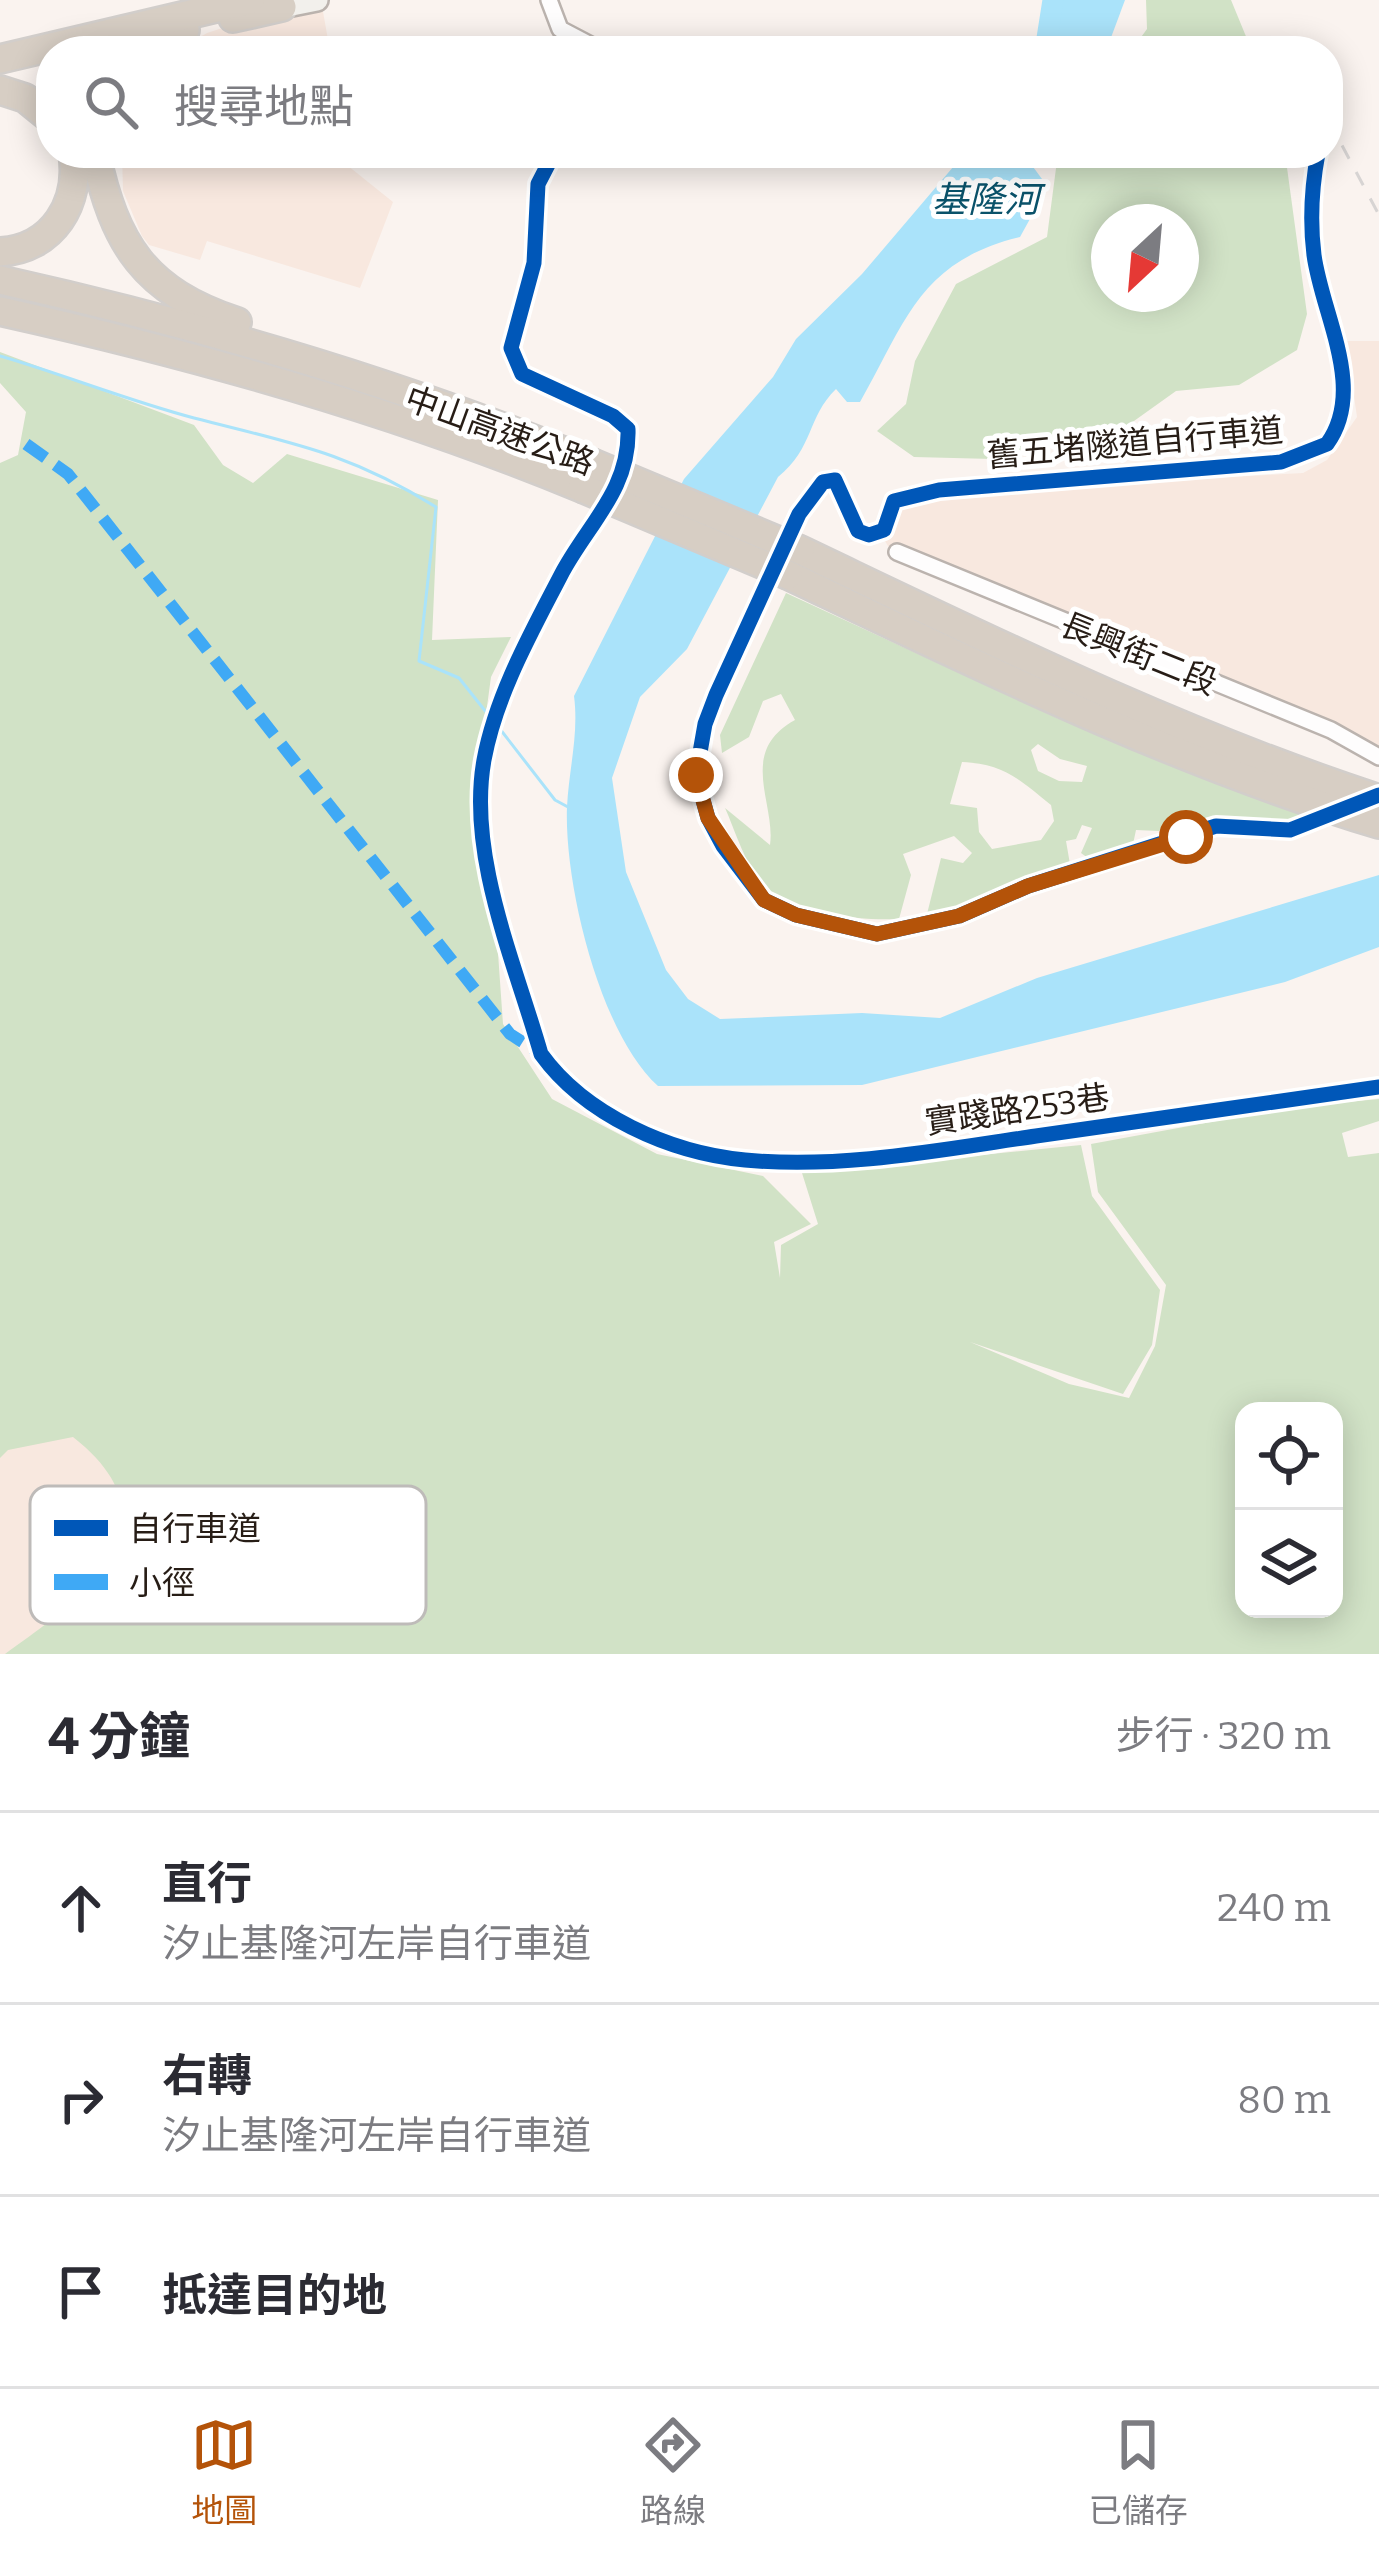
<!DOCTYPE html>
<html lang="zh-TW">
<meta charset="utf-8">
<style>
body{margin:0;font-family:Bitter,"Noto Sans TC",serif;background:#f2f2f3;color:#2b2b33}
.controls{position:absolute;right:36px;bottom:36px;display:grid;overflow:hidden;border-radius:24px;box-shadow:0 6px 30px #0003}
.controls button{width:108px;height:108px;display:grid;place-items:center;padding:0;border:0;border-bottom:3px solid #e1e1e2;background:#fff;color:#2b2b33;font:60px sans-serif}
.compass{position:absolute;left:1091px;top:204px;width:108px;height:108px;border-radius:50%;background:#fff;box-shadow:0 6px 30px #0003;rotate:206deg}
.stop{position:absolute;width:36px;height:36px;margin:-27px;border:9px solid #b45309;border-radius:50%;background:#fff}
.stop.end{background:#b45309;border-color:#fff;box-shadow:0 3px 12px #0008}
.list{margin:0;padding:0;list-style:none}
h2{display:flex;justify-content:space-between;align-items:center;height:156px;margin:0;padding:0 48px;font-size:51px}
h2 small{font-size:39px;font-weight:400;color:#7c7c81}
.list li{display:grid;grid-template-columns:78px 1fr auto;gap:36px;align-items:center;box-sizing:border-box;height:192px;padding:0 48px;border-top:3px solid #e1e1e2}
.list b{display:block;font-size:45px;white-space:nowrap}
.list p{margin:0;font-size:39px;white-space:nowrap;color:#7c7c81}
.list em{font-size:39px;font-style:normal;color:#7c7c81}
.icon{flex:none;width:66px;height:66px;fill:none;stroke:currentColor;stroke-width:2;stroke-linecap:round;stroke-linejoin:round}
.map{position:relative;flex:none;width:1379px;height:1654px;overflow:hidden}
.search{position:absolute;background:#fff;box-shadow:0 6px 30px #0003;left:36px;right:36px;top:36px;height:132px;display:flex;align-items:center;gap:30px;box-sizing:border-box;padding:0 42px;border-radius:48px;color:#7c7c81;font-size:45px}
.sheet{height:732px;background:#fff}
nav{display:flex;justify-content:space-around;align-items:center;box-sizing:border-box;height:168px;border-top:3px solid #e1e1e2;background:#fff;font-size:33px;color:#7c7c81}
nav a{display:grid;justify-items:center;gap:6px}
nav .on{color:#b45309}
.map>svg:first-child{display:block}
.built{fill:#f8e8df}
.green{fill:#d1e2c6;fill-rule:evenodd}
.water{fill:#aae3fa}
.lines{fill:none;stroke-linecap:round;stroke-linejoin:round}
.stream{stroke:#aae3fa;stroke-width:3}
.river{stroke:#aae3fa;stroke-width:21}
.street-casing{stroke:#bbb3ae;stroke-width:20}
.secondary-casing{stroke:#bbb3ae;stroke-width:26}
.highway-casing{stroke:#d2cecb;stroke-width:32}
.street{stroke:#fefdfd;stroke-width:15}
.secondary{stroke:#f2f0ec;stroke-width:21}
.highway{stroke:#d7cec4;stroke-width:27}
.rail{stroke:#d7d4d3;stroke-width:3;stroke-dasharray:15 15;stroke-linecap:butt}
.highway-bridge-casing{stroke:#d2cecb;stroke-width:32;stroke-linecap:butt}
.highway-bridge{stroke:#d7cec4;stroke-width:27}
.quiet{stroke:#3fa9f5;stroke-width:12;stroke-dasharray:24 12;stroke-linecap:butt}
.cycleway-casing{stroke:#fff;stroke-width:22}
.cycleway{stroke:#0057b8;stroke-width:15}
.route{stroke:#b45309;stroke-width:15}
.labels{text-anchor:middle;stroke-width:10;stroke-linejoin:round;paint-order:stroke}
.street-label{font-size:33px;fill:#271d16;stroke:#fff}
.water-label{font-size:36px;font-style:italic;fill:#0a526a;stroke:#fff}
.key{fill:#fff;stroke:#bebbb9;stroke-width:3}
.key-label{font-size:33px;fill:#271d16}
</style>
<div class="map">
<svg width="1379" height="1654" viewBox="0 0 1379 1654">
<rect width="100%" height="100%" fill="#faf3ef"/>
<g class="built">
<path d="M322,6L330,51H175L207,33L256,17Z"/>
<path d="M122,153H332L393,202L360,288L207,241L200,260L149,245L142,236L123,191Z"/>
<path d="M1346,341H1379V752L895,558L885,541L894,506L902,504L1038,487L1303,473L1327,460L1357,417Z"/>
<path d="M0,1193L228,1654H0Z"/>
</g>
<g class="green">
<path d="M1146,0H1231L1252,51H1131L1147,29Z"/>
<path d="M1058,153H1285L1307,314L1297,350L1239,385L1176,391L1120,431L993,459L914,457L877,431L906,404L915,361L956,284L1047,237ZM1181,222V294H1109V222Z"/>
<path d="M0,352L194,425L223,465L253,483L287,454L438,500L432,640L511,637L491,677L472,818L498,953L503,1024L552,1099L657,1154L763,1176L811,1224L774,1242L780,1278L781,1245L818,1224L802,1173L1081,1145L1092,1196L1160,1290L1152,1345L1123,1394L970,1342L1069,1384L1129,1398L1155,1346L1166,1285L1098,1192L1091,1144L1292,1107L1379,1099V1121L1342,1133L1348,1157L1379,1153V1654H5C84,1598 184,1524 73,1437L8,1450L0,1458V463L18,455L26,412L0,383ZM1244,1411H1334V1609H1244Z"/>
<path d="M786,593L1057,718L1317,816L1295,823L1211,818L1176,831V822H1167L1159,831L1136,830L1132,849L1092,861L1081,853L1092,828L1082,825L1076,839L1066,841L1071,870L926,918L941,858L963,863L972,853L954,836L903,854L911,875L899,919C860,921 803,914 770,891C748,875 736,832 725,808L770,845C776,803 737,752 795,720L781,694L763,701L749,737L722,753L720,735ZM1038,744L1060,759L1087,766L1082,782L1059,781L1038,771L1031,750ZM962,762C1005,764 1020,780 1051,805L1054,821L1041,840L992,849L979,832L977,808L950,804Z"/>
</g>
<g class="water">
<path d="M1058,0H1125L1106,51H1045Z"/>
<path d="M965,153H1028L1025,156L1042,179L1036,208L1020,237C920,261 906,321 860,402H847L836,389C807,417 814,448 778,477L687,649L640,697L612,778L626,872L666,970L688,999L720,1019L862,1013L940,1018L1037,978L1379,875V947L1285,982L862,1085L658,1086C600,1034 564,884 567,807C569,768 579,734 574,696L684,479L773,377L796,339L862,274Z"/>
</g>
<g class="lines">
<g class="stream">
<path d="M0,356C65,375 129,401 194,418C291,443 348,452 436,507L419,661L459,678L490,717"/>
<path d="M500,729L555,800L568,807"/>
</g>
<path class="river" d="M1045,51L1053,0"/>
<g class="street-casing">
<g id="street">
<path d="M549,0L560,29L602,51"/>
<path d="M554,153L538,184L534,263L511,348L522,374L613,416L628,429C630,490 587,525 561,575C531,633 496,695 484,760C467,855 515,963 541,1054C585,1115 670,1153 745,1160C842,1169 940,1150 1036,1136C1150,1120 1265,1103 1379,1087"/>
<path d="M897,552L1331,730L1379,757"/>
</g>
</g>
<g class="secondary-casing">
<path id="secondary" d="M280,0L282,7L317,0"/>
</g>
<g class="highway-casing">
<g id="highway">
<path d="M233,18L282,7"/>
<path d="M152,51L185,30"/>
<path d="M0,59L250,0"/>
<path d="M0,90L25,98L51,119"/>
<path d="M95,153C115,245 144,291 237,322"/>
<path d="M0,252C53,249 81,203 73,153"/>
<path d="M0,280C201,325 402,383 592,463"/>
<path d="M0,311C198,355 394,410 582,488"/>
<path d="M800,550C989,640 1179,734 1379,799"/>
<path d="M788,575C981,667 1174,762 1379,824"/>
</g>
</g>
<use href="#street" class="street"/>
<use href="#secondary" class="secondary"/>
<use href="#highway" class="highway"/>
<path class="rail" d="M1328,119L1379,215"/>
<g class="highway-bridge-casing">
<g id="highway-bridge">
<path d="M592,463L800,550"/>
<path d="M582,488L788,575"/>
</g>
</g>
<use href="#highway-bridge" class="highway-bridge"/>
<path class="quiet" d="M26,444L68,474L510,1034L541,1054"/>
<g class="cycleway-casing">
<g id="cycleway">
<path d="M554,153L538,184L534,263L511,348L522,374L613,416L628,429C630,490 587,525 561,575C531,633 496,695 484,760C467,855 515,963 541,1054C585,1115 670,1153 745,1160C842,1169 940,1150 1036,1136C1150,1120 1265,1103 1379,1087"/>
<path d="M1318,153C1312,185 1310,223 1314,255C1322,315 1367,389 1327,444L1281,462L939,490L894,501L884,530L869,535L858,531L835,480L823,482L799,514L716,695L705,724L696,775L708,818L723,846L764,900L796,915L877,934L959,916L1028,886L1216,826L1290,830L1379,795"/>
</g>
</g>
<use href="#cycleway" class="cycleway"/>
</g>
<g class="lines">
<path class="route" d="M696,775L708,818L764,900L796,915L877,934L959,916L1028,886L1186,837"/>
</g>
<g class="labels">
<g class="street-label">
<text transform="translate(500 430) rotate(20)" y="12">中山高速公路</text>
<text transform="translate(1135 442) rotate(-5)" y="12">舊五堵隧道自行車道</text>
<text transform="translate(1139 653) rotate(22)" y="12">長興街二段</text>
<text transform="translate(1017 1109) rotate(-8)" y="12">實踐路253巷</text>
</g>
<g class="water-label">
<text x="986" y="212">基隆河</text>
</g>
</g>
<rect x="30" y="1486" width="396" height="138" rx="18" class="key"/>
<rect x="54" y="1520" width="54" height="16" fill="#0057b8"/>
<rect x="54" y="1574" width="54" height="16" fill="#3fa9f5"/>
<g class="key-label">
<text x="129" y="1540">自行車道</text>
<text x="129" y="1594">小徑</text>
</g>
</svg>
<div class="controls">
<button><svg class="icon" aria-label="locate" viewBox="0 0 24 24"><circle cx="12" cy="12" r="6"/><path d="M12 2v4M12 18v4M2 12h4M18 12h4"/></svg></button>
<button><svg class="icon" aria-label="layers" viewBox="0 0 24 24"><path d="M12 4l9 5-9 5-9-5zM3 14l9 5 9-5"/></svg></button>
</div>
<svg class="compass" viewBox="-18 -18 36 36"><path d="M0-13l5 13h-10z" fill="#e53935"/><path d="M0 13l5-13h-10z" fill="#7c7c81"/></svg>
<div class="stop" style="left:1186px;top:837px"></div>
<div class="stop end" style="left:696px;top:775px"></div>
<div class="search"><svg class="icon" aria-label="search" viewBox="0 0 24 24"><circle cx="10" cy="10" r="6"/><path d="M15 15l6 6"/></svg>搜尋地點</div>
</div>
<section class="sheet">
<h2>4 分鐘<small>步行 · 320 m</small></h2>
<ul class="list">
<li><svg class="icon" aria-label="ahead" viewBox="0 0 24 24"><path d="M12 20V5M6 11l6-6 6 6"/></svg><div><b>直行</b><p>汐止基隆河左岸自行車道</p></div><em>240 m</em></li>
<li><svg class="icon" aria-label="right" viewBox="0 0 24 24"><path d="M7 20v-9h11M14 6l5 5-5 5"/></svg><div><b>右轉</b><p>汐止基隆河左岸自行車道</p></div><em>80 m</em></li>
<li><svg class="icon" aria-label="arrive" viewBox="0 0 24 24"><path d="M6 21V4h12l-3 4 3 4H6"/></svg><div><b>抵達目的地</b></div></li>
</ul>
</section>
<nav>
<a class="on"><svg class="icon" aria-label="map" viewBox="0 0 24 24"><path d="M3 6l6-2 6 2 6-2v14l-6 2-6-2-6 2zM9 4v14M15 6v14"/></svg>地圖</a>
<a><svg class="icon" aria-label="directions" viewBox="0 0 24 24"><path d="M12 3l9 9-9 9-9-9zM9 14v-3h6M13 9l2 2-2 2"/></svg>路線</a>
<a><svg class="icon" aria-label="saved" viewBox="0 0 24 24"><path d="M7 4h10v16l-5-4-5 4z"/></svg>已儲存</a>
</nav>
